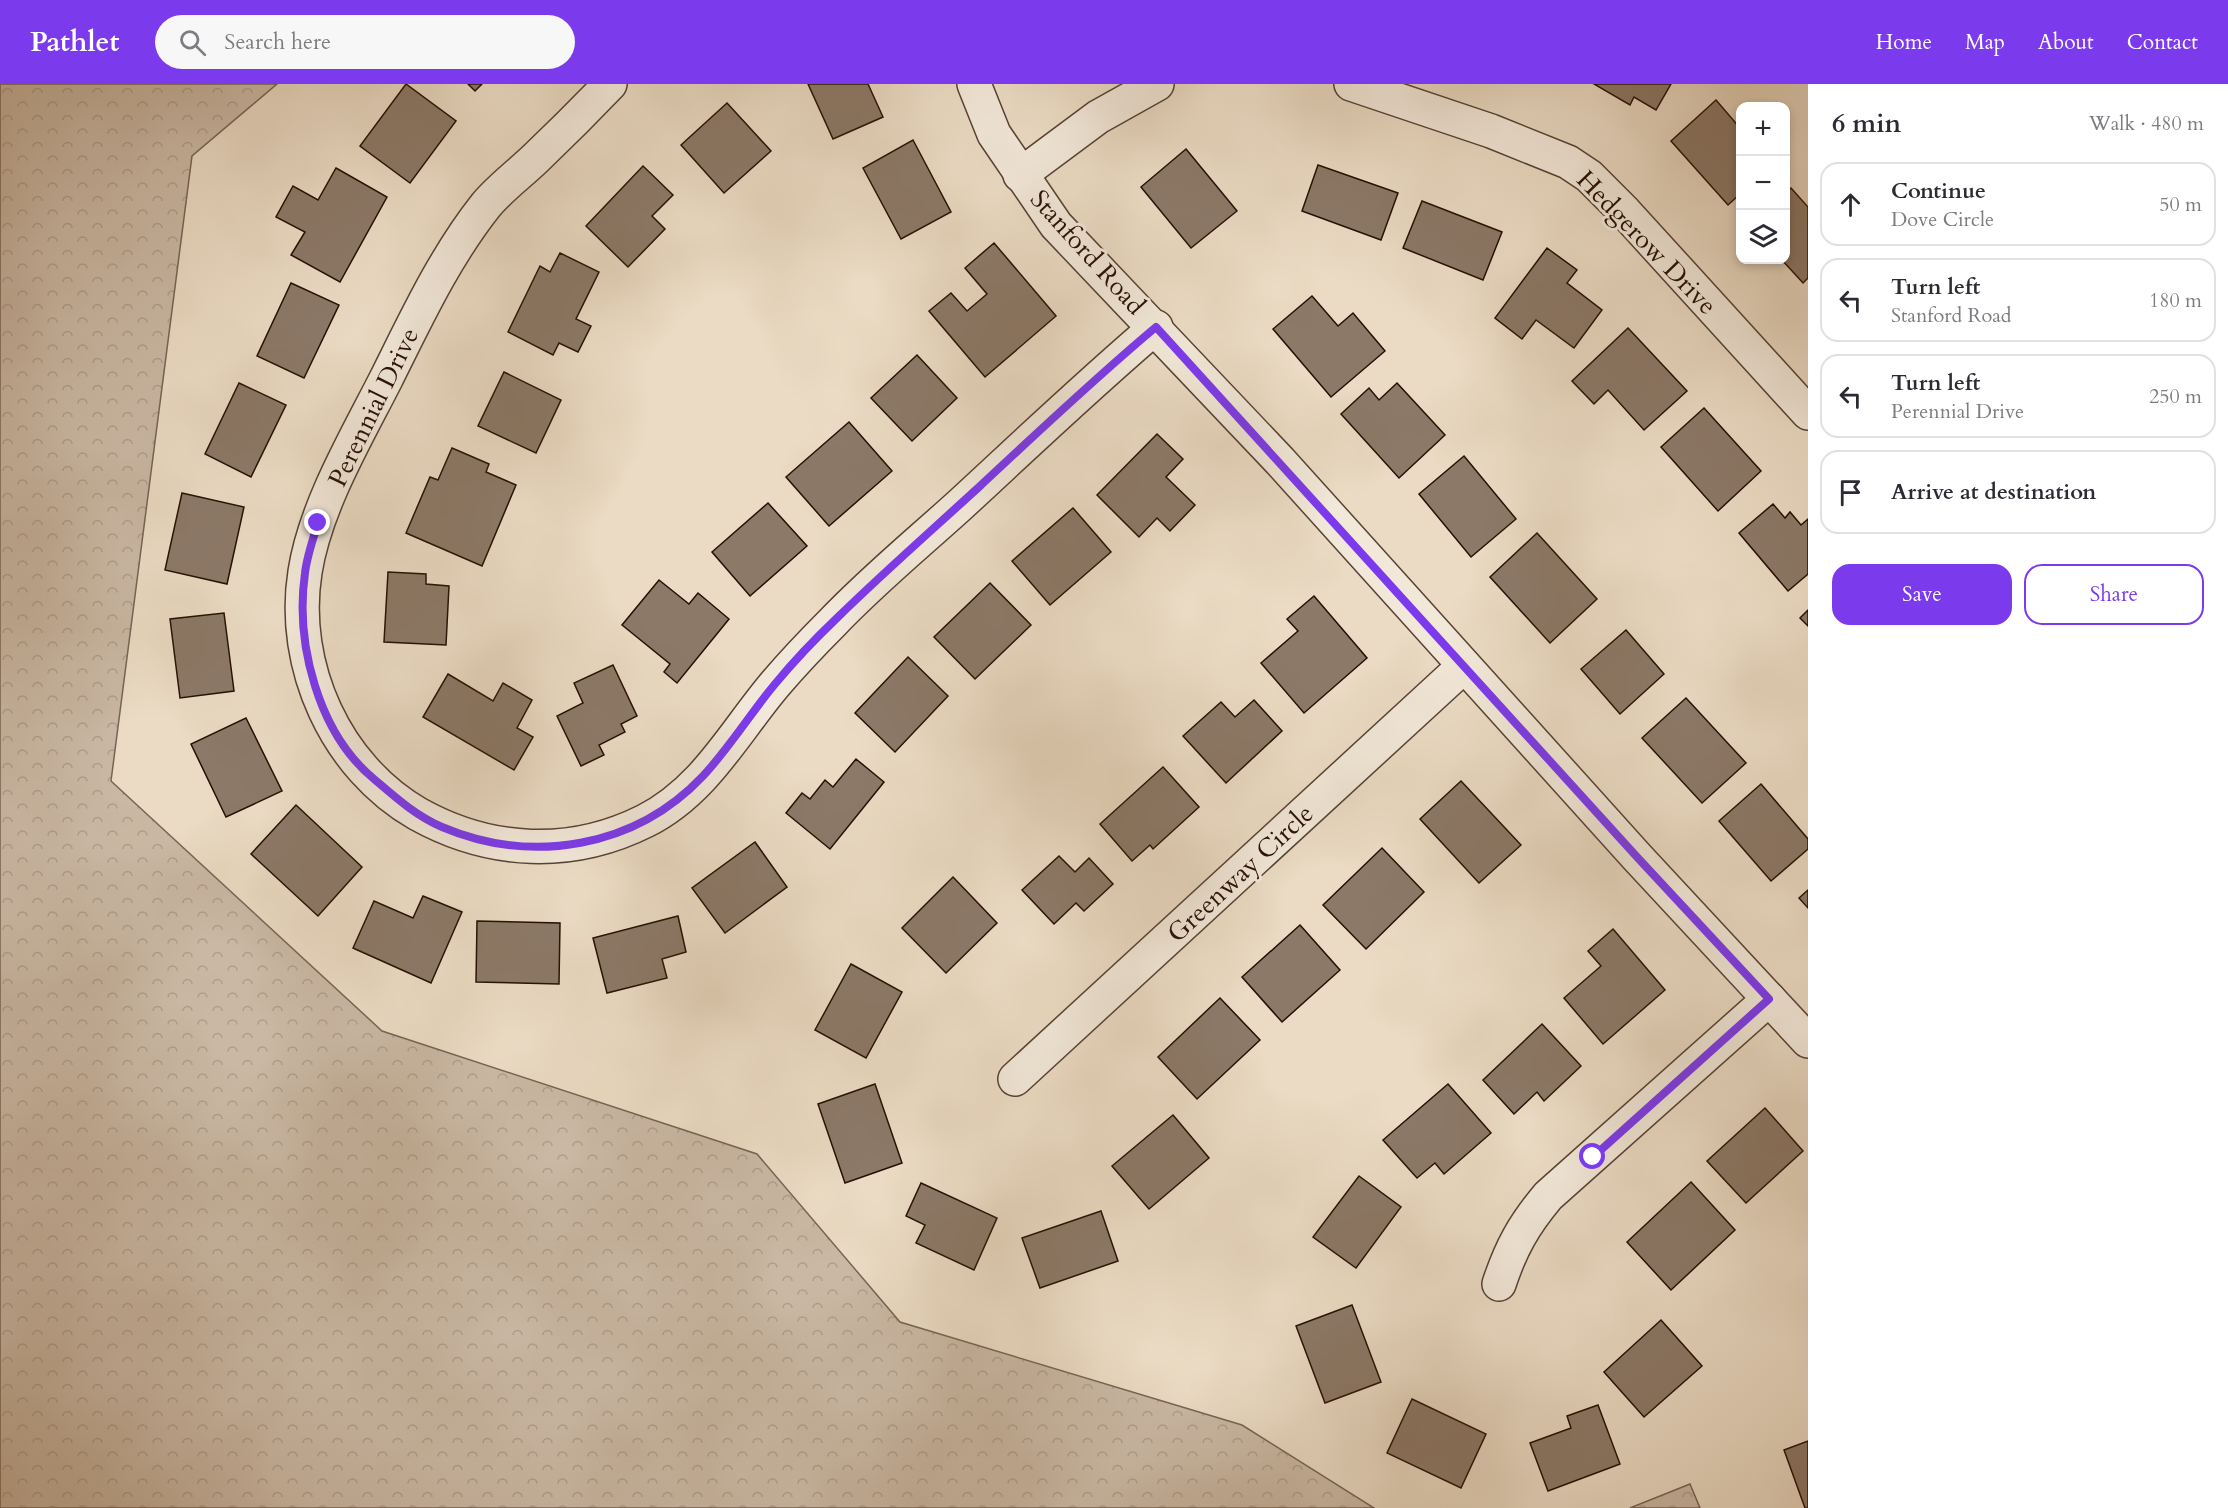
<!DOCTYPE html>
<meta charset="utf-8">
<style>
body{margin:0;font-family:Cardo,serif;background:#f7f7f7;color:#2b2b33}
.controls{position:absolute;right:18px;top:18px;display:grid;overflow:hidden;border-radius:12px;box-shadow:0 3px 9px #0003}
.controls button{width:54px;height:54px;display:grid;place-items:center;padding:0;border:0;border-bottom:2px solid #e1e1e2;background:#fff;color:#2b2b33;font:30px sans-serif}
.stop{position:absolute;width:18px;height:18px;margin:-14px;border:4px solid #7c3aed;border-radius:50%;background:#fff}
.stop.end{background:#7c3aed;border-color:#fff;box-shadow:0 2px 6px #0008}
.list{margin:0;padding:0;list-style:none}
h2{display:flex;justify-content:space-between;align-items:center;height:78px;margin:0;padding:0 24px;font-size:26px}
h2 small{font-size:20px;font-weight:400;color:#7c7c81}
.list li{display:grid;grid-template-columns:39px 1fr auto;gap:18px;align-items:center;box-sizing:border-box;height:84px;margin:0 12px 12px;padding:0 12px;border:2px solid #e1e1e2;border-radius:18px}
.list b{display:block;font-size:22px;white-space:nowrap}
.list p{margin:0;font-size:20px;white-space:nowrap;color:#7c7c81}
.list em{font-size:20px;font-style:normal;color:#7c7c81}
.actions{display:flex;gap:12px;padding:18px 24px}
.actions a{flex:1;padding:14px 0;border:2px solid #7c3aed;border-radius:18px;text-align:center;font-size:21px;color:#7c3aed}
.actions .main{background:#7c3aed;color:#fff}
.icon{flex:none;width:33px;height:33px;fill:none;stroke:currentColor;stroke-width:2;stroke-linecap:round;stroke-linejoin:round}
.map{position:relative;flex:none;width:1808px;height:1424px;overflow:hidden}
header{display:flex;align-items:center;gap:36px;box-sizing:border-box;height:84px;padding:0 30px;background:#7c3aed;color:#fff}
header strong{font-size:28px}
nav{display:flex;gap:33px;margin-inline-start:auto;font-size:21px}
.search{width:420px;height:54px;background:#f7f7f7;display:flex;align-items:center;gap:15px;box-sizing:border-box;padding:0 21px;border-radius:33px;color:#7c7c81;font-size:22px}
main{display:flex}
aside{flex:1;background:#fff}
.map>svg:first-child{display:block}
.forest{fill:url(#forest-crowns);stroke:#786454;stroke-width:1.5}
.building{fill:#8c7968;stroke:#260f05;stroke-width:1.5}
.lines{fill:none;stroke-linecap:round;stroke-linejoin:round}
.minor-casing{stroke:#574235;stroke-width:36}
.minor{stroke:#f2e8d9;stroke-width:33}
.route{stroke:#7c3aed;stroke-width:8}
.labels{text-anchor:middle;stroke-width:6;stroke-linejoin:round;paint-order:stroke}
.street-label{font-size:26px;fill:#260f05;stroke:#f2e8d9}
</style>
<header>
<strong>Pathlet</strong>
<div class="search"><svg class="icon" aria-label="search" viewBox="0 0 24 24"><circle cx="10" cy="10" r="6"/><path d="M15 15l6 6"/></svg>Search here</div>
<nav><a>Home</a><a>Map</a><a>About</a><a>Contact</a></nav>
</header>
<main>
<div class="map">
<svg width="1808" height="1424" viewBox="0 0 1808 1424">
<defs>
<pattern id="forest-crowns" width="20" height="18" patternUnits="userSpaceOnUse" patternTransform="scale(1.5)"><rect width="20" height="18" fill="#cab8a4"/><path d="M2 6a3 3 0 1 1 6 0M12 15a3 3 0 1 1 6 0" fill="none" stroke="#ad9d8c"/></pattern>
</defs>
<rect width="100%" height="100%" fill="#ebdbc4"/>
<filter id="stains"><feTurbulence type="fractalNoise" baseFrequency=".00333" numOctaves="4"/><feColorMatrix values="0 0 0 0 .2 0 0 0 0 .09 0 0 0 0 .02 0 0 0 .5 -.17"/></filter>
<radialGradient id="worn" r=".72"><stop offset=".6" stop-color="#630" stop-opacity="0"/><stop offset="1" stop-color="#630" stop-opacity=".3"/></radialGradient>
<g class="forest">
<path d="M0,0H277L192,72L111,697L382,947L757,1070L900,1238L1242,1341L1374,1424H0Z"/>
<path d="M1690,1400L1700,1424H1630Z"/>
</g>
<g class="building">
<path d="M406,0L456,37L410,99L360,62Z"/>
<path d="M468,0H482L475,7Z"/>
<path d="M808,0H868L883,33L833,55Z"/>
<path d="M1594,0H1671L1656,26L1634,13L1630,21Z"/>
<path d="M1716,16L1740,44V110L1728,121L1671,57Z"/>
<path d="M727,19L771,67L724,109L681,61Z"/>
<path d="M913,56L951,128L901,155L863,84Z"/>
<path d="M1186,65L1237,127L1191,164L1141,103Z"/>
<path d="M1318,81L1398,109L1381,156L1302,127Z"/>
<path d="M643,82L673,111L652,132L665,145L628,183L586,142Z"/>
<path d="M336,84L387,113L340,198L291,171L305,148L276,133L293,102L318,116Z"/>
<path d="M1791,104L1808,123V194L1803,199L1782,176H1786V109Z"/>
<path d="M1422,117L1502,148L1483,196L1403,164Z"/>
<path d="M994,159L1056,232L985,293L929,227L951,209L967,227L987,210L965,184Z"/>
<path d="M1547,164L1577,186L1567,199L1602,226L1574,264L1536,236L1522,255L1495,234Z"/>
<path d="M560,169L599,188L576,235L591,242L578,268L559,259L553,271L508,248L540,182L550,188Z"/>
<path d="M291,199L339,221L304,294L257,272Z"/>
<path d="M1312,212L1338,242L1353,229L1385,267L1331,313L1273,245Z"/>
<path d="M1628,244L1687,307L1644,346L1608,306L1594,320L1572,297Z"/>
<path d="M917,271L957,314L912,357L871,314Z"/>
<path d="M504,288L561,316L536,369L478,342Z"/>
<path d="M239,299L286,321L251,393L205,370Z"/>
<path d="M1397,299L1445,351L1399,394L1341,330L1369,304L1379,316Z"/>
<path d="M1704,324L1761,387L1718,427L1661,363Z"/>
<path d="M849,338L892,387L829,442L786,393Z"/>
<path d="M1157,350L1183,375L1166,393L1195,421L1170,447L1157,434L1139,453L1097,411Z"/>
<path d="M452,364L489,380L486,388L516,401L482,482L406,449L430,393L438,396Z"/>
<path d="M1464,372L1516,435L1471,473L1419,410Z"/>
<path d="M182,409L244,423L227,500L165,486Z"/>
<path d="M768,419L807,462L750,512L712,468Z"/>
<path d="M1773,420L1785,434L1790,428L1801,441L1808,435V490L1788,507L1739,449Z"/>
<path d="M1073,424L1111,468L1050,521L1012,477Z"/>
<path d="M1537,449L1597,515L1550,559L1490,493Z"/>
<path d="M388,488L426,490V500L449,502L446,561L384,558Z"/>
<path d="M659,496L689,520L698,509L729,535L677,599L664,588L670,580L622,541Z"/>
<path d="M990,499L1031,541L975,595L934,553Z"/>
<path d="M1314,512L1367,574L1304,629L1261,579L1298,547L1287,535Z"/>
<path d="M1808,526V542L1800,534Z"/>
<path d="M224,529L234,607L180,614L170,535Z"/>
<path d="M1626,546L1664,590L1620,630L1581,585Z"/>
<path d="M908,573L948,612L895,668L855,629Z"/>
<path d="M613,581L637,632L621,640L625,648L599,661L604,671L581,682L557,632L583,619L574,599Z"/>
<path d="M448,590L493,617L503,599L532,616L517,644L533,653L514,686L423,633Z"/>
<path d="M1686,614L1746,679L1702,719L1642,654Z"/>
<path d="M1254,616L1282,647L1226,699L1183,652L1221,618L1235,633Z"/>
<path d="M246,634L282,707L226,733L191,660Z"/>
<path d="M856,675L884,698L830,765L786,729L802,709L810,715L825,696L833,703Z"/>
<path d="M1163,683L1199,723L1153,765L1150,761L1132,777L1100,740Z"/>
<path d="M1461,697L1521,761L1479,799L1420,735Z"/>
<path d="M1761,700L1808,755V765L1771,797L1719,737Z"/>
<path d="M296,721L362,783L318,832L251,770Z"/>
<path d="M755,758L787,803L725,849L692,804Z"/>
<path d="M1382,764L1424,808L1366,865L1323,821Z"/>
<path d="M1059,772L1075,788L1089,774L1113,800L1084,827L1076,819L1054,840L1022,806Z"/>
<path d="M953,793L997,839L946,889L902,844Z"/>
<path d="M1808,806V824L1799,814Z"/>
<path d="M423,812L462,828L431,899L353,864L374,817L413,834Z"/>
<path d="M678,832L686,868L662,875L667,894L607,909L593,854Z"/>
<path d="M477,837L560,839L559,900L476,898Z"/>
<path d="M1300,841L1340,886L1282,938L1242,893Z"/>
<path d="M1613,845L1665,906L1603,960L1564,914L1601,882L1588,867Z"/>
<path d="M851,880L902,908L866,974L815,946Z"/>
<path d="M1220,914L1260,956L1197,1015L1158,973Z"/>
<path d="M1542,940L1581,982L1544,1017L1537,1008L1514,1030L1483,996Z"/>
<path d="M875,1000L902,1079L845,1099L818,1020Z"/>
<path d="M1448,1000L1491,1049L1444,1090L1435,1079L1417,1094L1383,1056Z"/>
<path d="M1765,1024L1803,1067L1746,1119L1707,1077Z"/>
<path d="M1173,1031L1209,1074L1149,1125L1112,1082Z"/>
<path d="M1359,1092L1401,1123L1356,1184L1313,1153Z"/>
<path d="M1691,1098L1735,1146L1671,1206L1627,1158Z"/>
<path d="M921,1099L997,1134L974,1186L916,1159L925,1141L906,1132Z"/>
<path d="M1101,1127L1118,1177L1040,1204L1022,1154Z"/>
<path d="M1352,1221L1381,1298L1325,1319L1296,1242Z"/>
<path d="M1661,1236L1702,1282L1644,1333L1604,1288Z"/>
<path d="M1412,1315L1486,1350L1461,1404L1387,1369Z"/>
<path d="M1598,1321L1620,1380L1548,1407L1530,1359L1571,1344L1567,1332Z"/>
<path d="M1808,1357V1424H1805L1784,1366Z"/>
</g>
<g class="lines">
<g class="minor-casing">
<g id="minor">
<path d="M610,0C587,24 563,48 539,71C522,88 501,103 486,121C444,174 416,235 386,295C356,354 315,423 305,488C290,582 336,683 418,730C490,770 571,774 645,737C705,707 735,647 776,599C794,578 813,558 832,539C872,497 917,460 960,421C1025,361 1089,300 1156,243"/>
<path d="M974,0L994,50L1056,141L1280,377L1637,773L1808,957"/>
<path d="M1351,0L1491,47L1568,78L1589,92L1625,128L1808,329"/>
<path d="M1020,91L1098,33L1157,0"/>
<path d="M1015,995L1464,582"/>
<path d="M1499,1200C1511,1164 1523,1142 1548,1112L1769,915"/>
</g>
</g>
<use href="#minor" class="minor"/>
</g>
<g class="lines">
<path class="route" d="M318,439C313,455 307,472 305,489C295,559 318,649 374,695C395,713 416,732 442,743C532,781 635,764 703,692C730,663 750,630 775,600C794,577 815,555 837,534C883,489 931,447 979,403C1037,349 1095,294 1156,243L1637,773L1769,915L1593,1073"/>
</g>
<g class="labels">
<g class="street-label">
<text transform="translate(1647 158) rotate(46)" y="9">Hedgerow Drive</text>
<text transform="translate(1088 168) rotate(48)" y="9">Stanford Road</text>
<text transform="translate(373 323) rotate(-64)" y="9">Perennial Drive</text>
<text transform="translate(1240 789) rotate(-43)" y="9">Greenway Circle</text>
</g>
</g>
<rect width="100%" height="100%" filter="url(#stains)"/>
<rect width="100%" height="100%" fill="url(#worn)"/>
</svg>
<div class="controls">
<button>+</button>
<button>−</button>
<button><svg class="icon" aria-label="layers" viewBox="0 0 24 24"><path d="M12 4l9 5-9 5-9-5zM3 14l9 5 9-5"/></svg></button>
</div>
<div class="stop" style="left:1593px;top:1073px"></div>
<div class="stop end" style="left:318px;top:439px"></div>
</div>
<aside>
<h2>6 min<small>Walk · 480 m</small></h2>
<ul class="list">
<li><svg class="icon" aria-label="ahead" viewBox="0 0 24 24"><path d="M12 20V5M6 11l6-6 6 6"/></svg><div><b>Continue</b><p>Dove Circle</p></div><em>50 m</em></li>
<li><svg class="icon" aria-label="left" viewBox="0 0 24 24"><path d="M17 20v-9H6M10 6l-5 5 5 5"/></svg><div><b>Turn left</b><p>Stanford Road</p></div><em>180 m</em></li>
<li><svg class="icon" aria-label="left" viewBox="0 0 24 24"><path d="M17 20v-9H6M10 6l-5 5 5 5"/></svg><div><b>Turn left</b><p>Perennial Drive</p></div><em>250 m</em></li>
<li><svg class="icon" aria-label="arrive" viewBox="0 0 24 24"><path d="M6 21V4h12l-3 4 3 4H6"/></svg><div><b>Arrive at destination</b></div></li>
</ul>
<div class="actions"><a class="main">Save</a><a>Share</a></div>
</aside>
</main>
